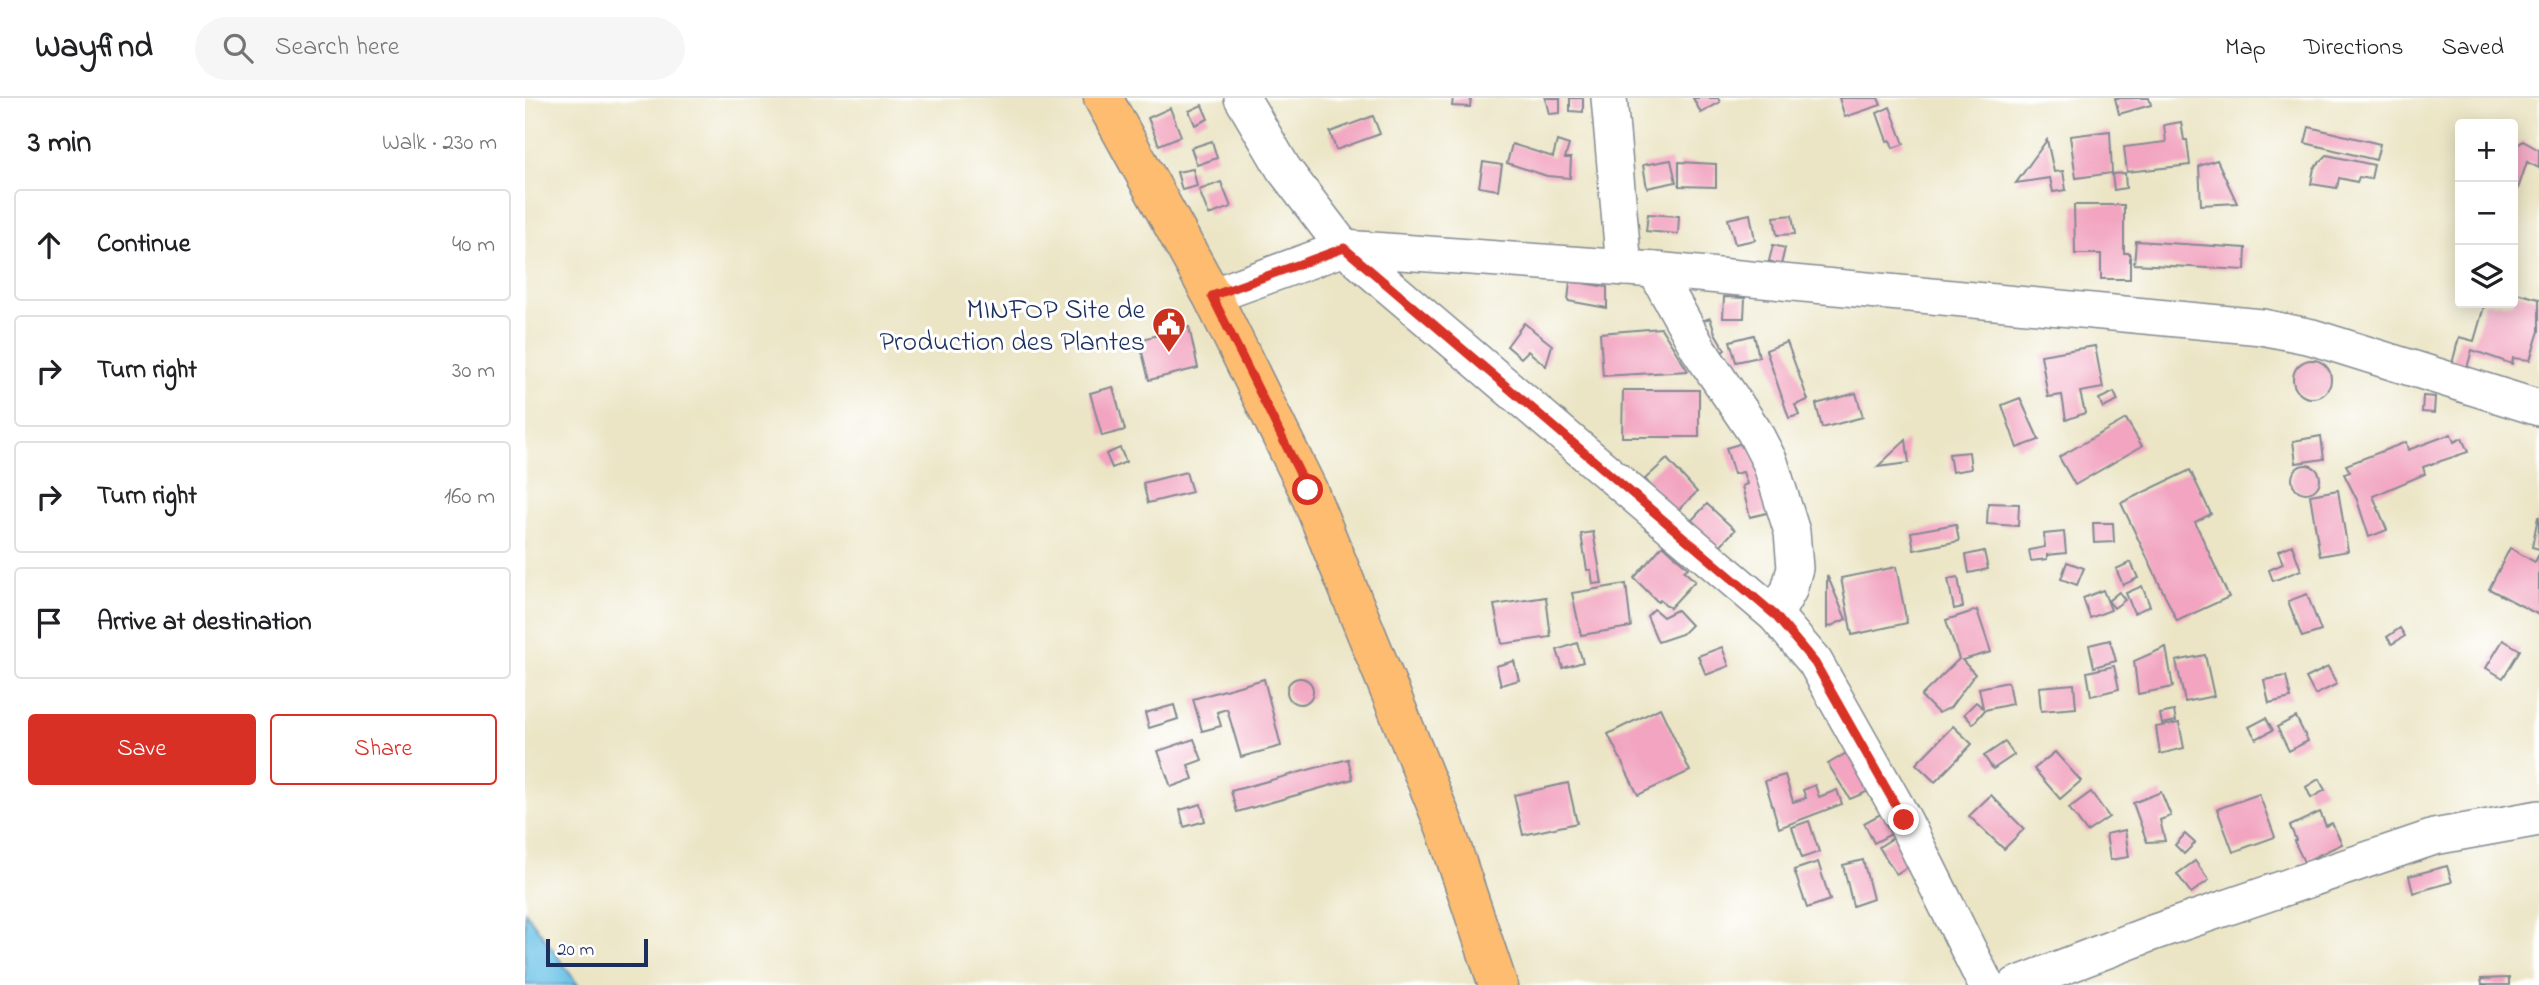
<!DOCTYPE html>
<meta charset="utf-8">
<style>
body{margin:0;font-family:"Indie Flower",sans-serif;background:#f6f6f6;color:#202124}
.controls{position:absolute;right:21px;top:21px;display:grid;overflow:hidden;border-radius:7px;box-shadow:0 4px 18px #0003}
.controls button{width:63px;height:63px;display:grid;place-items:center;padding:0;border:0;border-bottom:2px solid #e0e0e0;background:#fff;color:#202124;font:35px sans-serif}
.scale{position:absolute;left:21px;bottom:18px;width:102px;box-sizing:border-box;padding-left:7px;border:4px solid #1b2f5e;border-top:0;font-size:19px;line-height:24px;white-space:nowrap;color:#1b2f5e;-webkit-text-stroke:5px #fff;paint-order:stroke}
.stop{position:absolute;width:21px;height:21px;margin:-16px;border:5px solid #d93025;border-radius:50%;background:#fff}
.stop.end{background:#d93025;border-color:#fff;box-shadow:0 2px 7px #0008}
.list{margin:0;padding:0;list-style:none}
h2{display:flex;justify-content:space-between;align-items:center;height:91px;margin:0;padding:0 28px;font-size:30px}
h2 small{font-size:23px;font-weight:400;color:#757577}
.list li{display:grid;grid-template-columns:46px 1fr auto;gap:21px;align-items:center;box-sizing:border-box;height:112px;margin:0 14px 14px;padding:0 14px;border:2px solid #e0e0e0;border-radius:7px}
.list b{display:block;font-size:26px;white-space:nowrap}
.list em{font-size:23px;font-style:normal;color:#757577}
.actions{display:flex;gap:14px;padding:21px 28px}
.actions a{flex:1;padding:16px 0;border:2px solid #d93025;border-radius:7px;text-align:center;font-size:24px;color:#d93025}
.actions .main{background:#d93025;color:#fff}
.icon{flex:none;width:38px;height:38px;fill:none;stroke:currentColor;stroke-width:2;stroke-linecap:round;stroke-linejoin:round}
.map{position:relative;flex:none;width:2014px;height:887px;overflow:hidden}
header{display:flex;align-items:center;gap:42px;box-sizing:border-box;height:98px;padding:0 35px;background:#fff;border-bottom:2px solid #e0e0e0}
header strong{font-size:33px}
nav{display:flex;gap:38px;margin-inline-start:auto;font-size:24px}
.search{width:490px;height:63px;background:#f6f6f6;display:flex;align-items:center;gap:18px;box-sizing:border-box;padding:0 24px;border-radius:38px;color:#757577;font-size:26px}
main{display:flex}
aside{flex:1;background:#fff}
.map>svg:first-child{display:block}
.water{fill:#68c1e6;stroke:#4278a2;stroke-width:2}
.building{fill:#f2a4c0}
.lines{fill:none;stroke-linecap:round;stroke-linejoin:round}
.minor-casing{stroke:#838a92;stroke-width:38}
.major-casing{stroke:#838a92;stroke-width:41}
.minor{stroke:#fff;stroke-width:35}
.major{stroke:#fdbc70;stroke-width:38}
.route{stroke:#d93025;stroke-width:9}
.labels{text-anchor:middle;stroke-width:6;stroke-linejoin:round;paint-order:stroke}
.poi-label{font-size:28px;fill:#1b2f5e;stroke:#fff;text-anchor:end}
</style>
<header>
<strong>Wayfind</strong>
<div class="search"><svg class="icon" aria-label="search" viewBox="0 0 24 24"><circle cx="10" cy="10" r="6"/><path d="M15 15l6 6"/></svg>Search here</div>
<nav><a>Map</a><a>Directions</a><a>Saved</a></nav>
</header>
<main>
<aside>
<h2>3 min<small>Walk · 230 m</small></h2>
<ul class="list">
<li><svg class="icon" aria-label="ahead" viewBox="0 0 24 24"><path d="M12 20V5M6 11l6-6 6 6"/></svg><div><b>Continue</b></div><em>40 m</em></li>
<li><svg class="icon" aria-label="right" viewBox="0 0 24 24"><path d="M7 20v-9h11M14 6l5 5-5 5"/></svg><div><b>Turn right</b></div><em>30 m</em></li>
<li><svg class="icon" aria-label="right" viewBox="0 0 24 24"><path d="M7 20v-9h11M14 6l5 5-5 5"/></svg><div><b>Turn right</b></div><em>160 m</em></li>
<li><svg class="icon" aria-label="arrive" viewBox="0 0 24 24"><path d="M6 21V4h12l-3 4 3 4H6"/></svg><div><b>Arrive at destination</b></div></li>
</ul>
<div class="actions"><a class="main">Save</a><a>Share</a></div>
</aside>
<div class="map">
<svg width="2014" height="887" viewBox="0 0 2014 887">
<rect width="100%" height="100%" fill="#fff"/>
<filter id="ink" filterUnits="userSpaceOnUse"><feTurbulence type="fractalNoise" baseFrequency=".0143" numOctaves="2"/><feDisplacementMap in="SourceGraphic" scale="14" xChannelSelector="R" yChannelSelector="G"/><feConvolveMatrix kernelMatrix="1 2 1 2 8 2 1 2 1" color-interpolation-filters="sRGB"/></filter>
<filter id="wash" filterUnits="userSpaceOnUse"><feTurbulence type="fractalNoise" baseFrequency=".00686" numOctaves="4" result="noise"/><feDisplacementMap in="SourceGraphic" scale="28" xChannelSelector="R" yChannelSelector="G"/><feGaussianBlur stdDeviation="1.57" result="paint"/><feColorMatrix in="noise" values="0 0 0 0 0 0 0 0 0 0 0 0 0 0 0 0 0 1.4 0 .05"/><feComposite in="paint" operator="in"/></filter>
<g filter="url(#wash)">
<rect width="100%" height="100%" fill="#ebe5c5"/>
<path class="water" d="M0,813L53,887H0Z"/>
<g id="blocks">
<g class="building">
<path d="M928,0H946L945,9L927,8Z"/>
<path d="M1020,0H1035V15L1024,16Z"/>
<path d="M1045,0H1058V14L1045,13Z"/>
<path d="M1168,0H1193L1195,4L1176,15Z"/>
<path d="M1314,0H1353L1356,7L1320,19Z"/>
<path d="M1590,0H1624L1626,7L1594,16Z"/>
<path d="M677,7L683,21L670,27L664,13Z"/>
<path d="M1365,9L1379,46L1368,50L1365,42L1362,43L1352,15Z"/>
<path d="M645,10L656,38L634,47L623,20Z"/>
<path d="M848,18L855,36L811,52L805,34Z"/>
<path d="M1656,24L1659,42H1662L1665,67L1602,74L1599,49L1641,44L1639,27Z"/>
<path d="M1784,29L1855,46L1851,62L1780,45Z"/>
<path d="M1585,33L1587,75L1551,80L1545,38Z"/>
<path d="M1522,42L1529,74L1538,73L1541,92L1528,94L1525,80L1491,85Z"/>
<path d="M687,43L692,60L672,67L666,50Z"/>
<path d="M1032,43L1044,47L1040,60H1046L1045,80L1022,78L982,65L987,46L1028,59Z"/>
<path d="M1998,43L2014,52V70L2002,64L1990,100H1988V57L1990,49Z"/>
<path d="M1802,57L1849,67L1846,81L1834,79L1832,84L1814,80L1812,90L1786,86L1789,70Z"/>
<path d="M1146,62L1151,84L1122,90L1118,67Z"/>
<path d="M1692,62L1712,105L1676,107L1674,68Z"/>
<path d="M958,64L977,67L973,92L954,89Z"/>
<path d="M1154,64L1191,66V89L1154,88Z"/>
<path d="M668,71L672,88L657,92L652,74Z"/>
<path d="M1600,75L1601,90L1589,92L1587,76Z"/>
<path d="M696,84L706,109L684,117L674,92Z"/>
<path d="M1549,107H1599V155H1605V181H1576V156H1550Z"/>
<path d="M1123,116L1154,118L1153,136L1121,133Z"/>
<path d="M1225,116L1230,142L1210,146L1203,121Z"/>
<path d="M1267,117L1270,136L1252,137L1249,119Z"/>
<path d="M1611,143L1721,150L1720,172L1609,166Z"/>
<path d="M1248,147L1260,150L1256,167L1244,163Z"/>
<path d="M1045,183L1082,189V210L1043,203Z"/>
<path d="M1988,194L2014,201V233L2005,262L1988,260L1987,266L1947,252L1942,270L1927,266L1934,239L1949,243L1960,205H1988Z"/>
<path d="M1199,199L1220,200L1219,220H1198Z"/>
<path d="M1185,220L1190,235L1200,252L1185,262L1171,225Z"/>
<path d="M999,225L1027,247L1021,268L1003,253L996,260L982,248Z"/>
<path d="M664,229L673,270L624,282L614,242Z"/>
<path d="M1136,230L1163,273L1078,278L1075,235Z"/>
<path d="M1229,237L1234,259L1211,264L1205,243Z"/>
<path d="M1262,244L1283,302L1270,307L1274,317L1264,320L1241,252Z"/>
<path d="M1570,248L1578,290L1555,294L1560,315L1541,322L1537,297L1523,299L1516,257Z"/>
<circle cx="1787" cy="281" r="19"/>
<path d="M588,289L600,332L577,338L565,295Z"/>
<path d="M1098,292H1174V339H1097Z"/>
<path d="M1589,294L1593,303L1578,310L1574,301Z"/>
<path d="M1331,295L1338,319L1297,330L1291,306Z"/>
<path d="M1898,298L1910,299L1909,315L1897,314Z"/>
<path d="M1495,300L1514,342L1492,350L1477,307Z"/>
<path d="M1601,321L1617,348L1550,387L1534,359Z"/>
<path d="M1926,336L1929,344L1937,340L1943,354L1898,369L1900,376L1848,398L1862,432L1844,439L1832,402L1819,376L1825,374L1821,367L1881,344L1883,352Z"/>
<path d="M1796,338L1799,361L1771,365L1768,343Z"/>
<path d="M1381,342L1384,365L1352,369Z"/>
<path d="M1224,343L1246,414L1225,419L1217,388L1222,386L1218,374L1209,376L1201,350Z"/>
<path d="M595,350L601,364L587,370L581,356Z"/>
<path d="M1444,354L1446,371L1427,374L1424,356Z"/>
<path d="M1142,361L1172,394L1150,415L1120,381Z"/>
<circle cx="1781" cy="381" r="14"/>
<path d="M1665,372L1686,416L1670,424L1704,499L1652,523L1596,405Z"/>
<path d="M661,374L667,394L623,405L618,385Z"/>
<path d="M1813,392L1823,453L1795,458L1785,397Z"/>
<path d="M1463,405L1494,406L1493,428L1462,426Z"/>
<path d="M1182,406L1210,432L1190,453L1164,425Z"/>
<path d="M2013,419H2014V451L2007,449Z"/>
<path d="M1568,425H1588L1589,444L1569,445Z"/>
<path d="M1431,426L1434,443L1389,452L1386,434Z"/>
<path d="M1068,434L1077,485L1068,486L1066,472H1062L1056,436Z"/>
<path d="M1539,434L1541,455L1522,457V461L1506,463L1504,452L1520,449L1519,436Z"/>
<path d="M1138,447L1163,470L1159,473L1170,483L1145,510L1135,502L1133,504L1109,480Z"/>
<path d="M1767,447L1776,472L1748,483L1744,472L1758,466L1753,453Z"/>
<path d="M1985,450L2010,464L2014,456V517L1964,491Z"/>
<path d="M1459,453L1463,471L1444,475L1441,457Z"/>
<path d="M1542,464L1559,470L1552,487L1536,481Z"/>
<path d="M1606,464L1613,480L1598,487L1591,471Z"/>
<path d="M1371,469L1382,525L1327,537L1316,480Z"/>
<path d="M1302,477L1321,521L1302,530Z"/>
<path d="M1433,479L1438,509L1429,511L1423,481Z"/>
<path d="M1101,486L1106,529L1056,537L1047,495Z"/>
<path d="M1617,488L1625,508L1609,515L1601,495Z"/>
<path d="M1578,492L1586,512L1565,520L1558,500Z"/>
<path d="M1594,494L1600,502L1589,510L1583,503Z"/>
<path d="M1782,496L1796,533L1777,539L1763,503Z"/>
<path d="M1021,499L1026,539L977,546L969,507Z"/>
<path d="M1129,511L1138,519L1152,512L1166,527L1157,536L1133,544L1122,518Z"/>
<path d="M1452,512L1466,554L1437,562L1450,576L1425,610L1413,615L1396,598L1434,561L1421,522Z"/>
<path d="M1875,530L1880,538L1867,546L1862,539Z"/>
<path d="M1585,542L1591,563L1569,569L1564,547Z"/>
<path d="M1978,542L1995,552L1978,580L1961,570Z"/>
<path d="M1052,545L1058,564L1038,570L1032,552Z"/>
<path d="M1197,549L1204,568L1181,577L1173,558Z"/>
<path d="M1641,549L1648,589L1613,596L1609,563Z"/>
<path d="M1680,557L1689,598L1660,604L1651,563Z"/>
<path d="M989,563L994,582L976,587L971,568Z"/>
<path d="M1589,568L1594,591L1566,598L1562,574Z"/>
<path d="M1803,569L1812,586L1790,597L1781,580Z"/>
<path d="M1761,578L1766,600L1744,605L1739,582Z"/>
<circle cx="775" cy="593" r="13"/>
<path d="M739,581L756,648L716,659L702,611L692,614L696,628L677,633L668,601Z"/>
<path d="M1483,584L1487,606L1460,612L1448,626L1439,616L1451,604L1458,610L1454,590Z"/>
<path d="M1549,586L1551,610L1516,613L1514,589Z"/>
<path d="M649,607L653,621L624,630L620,615Z"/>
<path d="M1135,610L1165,673L1113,697L1083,636Z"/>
<path d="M1649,613L1651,623L1637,626L1635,616Z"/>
<path d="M1771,619L1783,643L1764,653L1752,629Z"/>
<path d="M1741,620L1748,632L1731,641L1724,629Z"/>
<path d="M1654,625L1659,650L1635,656L1631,629Z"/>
<path d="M1428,628L1447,646L1410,684L1391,666Z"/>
<path d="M669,641L677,662L663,667L668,681L646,689L633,653Z"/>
<path d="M1480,644L1489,657L1468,671L1459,658Z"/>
<path d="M1328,651L1351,690L1325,701L1303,666Z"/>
<path d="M1530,654L1556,683L1535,701L1509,671Z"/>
<path d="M823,661L828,681L712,714L706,693Z"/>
<path d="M1260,677L1268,704L1281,700L1278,692L1290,687L1294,699L1312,692L1317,706L1254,730L1240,683Z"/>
<path d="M1794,681L1800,692L1786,700L1781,689Z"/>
<path d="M1043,685L1052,725L998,737L989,697Z"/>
<path d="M1566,694L1584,719L1562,734L1544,710Z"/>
<path d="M1636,694L1646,718L1635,722L1640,743L1622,744L1608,705Z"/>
<path d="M1734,696L1750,739L1708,754L1692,711Z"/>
<path d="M1466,697L1499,731L1479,751L1444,718Z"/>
<path d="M676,706L680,723L659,729L655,712Z"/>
<path d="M1363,712L1374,732L1349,745L1339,725Z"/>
<path d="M1795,714L1801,728L1807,725L1817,746L1779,764L1769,743L1771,742L1765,728Z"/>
<path d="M1284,723L1294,754L1277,760L1267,729Z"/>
<path d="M1600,732L1604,759L1585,762L1581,736Z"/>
<path d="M1376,735L1393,762L1371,776L1354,749Z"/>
<path d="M1660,736L1670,745L1659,756L1650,747Z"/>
<path d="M1338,762L1348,801L1328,808L1318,767Z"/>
<path d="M1670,763L1684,782L1666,795L1652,776Z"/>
<path d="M1293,764L1305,802L1282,810L1269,772Z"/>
<path d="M1922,768L1927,784L1888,795L1884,778Z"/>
<path d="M1984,880V887H1957L1956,881Z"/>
</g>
</g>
</g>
<g filter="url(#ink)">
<use href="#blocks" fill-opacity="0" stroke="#838a92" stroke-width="2"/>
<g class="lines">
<g class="minor-casing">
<g id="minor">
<path d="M717,0L758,70L819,150L1250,517L1290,564L1379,722L1461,887"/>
<path d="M1084,0L1099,170"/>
<path d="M1130,172L1174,252L1229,333L1245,364L1267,434L1270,470L1264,492L1250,517"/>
<path d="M687,198L819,150L1130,172L1737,229L1787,239L2014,310"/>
<path d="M1491,887L1627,835L1909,739L2014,720"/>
</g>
</g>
<g class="major-casing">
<path id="major" d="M578,0L687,198L783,392L920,729L973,887"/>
</g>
<use href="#minor" class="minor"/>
<use href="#major" class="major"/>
</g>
</g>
<g class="lines" filter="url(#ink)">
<path class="route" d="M783,392L687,198L819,150L1250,517L1290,565L1379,722"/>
</g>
<defs>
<g id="civic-pin" transform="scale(1.75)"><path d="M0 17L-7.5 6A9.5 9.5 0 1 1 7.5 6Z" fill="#c8321e" stroke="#fff"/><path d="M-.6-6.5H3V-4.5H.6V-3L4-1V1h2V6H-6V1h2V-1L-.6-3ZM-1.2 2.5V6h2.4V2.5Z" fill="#fff"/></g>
</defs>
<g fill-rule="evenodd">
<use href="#civic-pin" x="644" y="226"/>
</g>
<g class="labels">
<g class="poi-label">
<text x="620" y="220">MINFOP Site de<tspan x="620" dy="32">Production des Plantes</tspan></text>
</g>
</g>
</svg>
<div class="controls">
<button>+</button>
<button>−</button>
<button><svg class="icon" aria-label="layers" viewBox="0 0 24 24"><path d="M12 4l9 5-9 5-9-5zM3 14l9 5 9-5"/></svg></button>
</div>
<div class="scale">20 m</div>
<div class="stop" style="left:783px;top:392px"></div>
<div class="stop end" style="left:1379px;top:722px"></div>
</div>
</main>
